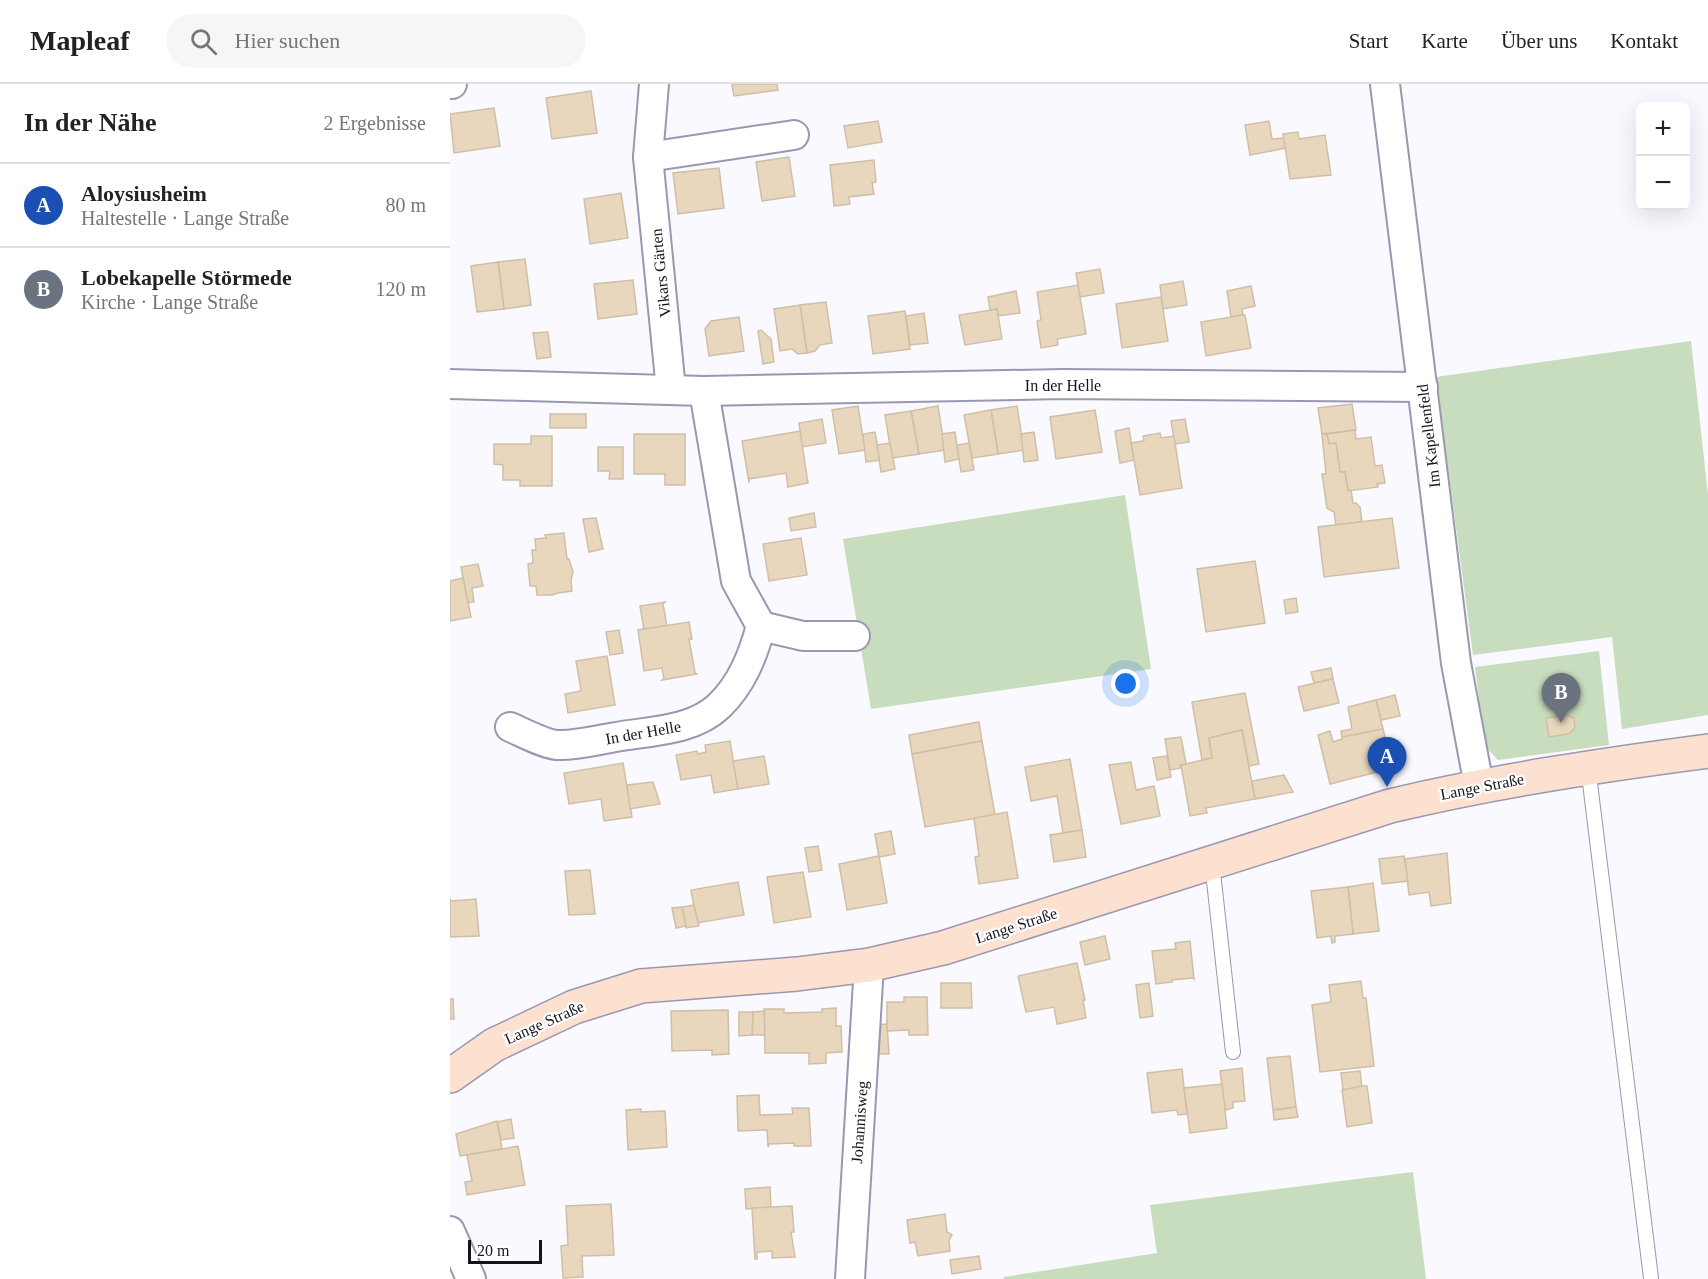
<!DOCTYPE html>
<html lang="de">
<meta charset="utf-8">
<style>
body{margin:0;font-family:Georgia,serif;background:#f6f6f6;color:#222}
.controls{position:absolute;right:18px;top:18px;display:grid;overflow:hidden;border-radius:9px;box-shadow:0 6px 24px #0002}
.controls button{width:54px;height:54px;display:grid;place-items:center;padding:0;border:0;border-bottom:2px solid #e0e0e0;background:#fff;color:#222;font:30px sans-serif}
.scale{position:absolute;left:18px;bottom:15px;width:74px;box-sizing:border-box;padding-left:6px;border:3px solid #15131d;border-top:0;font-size:16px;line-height:21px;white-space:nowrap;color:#15131d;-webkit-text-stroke:4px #fff;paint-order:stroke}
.you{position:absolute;left:676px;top:600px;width:21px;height:21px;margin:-15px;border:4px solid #fff;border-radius:50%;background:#1a73e8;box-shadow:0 0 0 9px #1a73e833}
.badge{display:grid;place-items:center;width:39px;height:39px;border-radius:50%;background:#0b8043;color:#fff;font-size:20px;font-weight:700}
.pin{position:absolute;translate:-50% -50px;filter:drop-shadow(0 2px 3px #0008)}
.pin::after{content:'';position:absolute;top:32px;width:21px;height:18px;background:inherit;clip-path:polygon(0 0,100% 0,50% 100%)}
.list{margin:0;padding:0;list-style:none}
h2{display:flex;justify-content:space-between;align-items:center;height:78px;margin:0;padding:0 24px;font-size:26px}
h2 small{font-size:20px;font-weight:400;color:#767676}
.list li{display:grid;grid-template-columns:39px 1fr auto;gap:18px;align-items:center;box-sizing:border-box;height:84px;padding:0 24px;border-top:2px solid #e0e0e0}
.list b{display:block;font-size:22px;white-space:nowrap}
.list p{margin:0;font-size:20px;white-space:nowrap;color:#767676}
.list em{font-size:20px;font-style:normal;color:#767676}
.icon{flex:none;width:33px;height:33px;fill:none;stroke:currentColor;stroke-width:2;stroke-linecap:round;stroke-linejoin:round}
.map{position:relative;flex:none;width:1258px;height:1195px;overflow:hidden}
header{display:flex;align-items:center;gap:36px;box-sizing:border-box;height:84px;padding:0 30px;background:#fff;border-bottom:2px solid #e0e0e0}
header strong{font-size:28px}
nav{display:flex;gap:33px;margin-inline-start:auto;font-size:21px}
.search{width:420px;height:54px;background:#f6f6f6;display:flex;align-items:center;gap:15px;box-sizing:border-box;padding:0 21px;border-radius:33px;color:#767676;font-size:22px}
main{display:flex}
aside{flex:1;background:#fff}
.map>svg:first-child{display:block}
.green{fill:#c8ddbd}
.building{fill:#e8d7bd;stroke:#cfbfa6;stroke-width:1.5}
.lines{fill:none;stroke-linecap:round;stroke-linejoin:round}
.service-casing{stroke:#9b97b1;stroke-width:16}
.minor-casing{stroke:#9b97b1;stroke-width:32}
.secondary-casing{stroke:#9b97b1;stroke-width:36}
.service{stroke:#fff;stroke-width:14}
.minor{stroke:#fff;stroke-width:28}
.secondary{stroke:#fce1d1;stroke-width:33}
.labels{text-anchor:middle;stroke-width:4.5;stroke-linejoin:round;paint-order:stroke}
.street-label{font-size:16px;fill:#15131d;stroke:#fff}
</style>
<header>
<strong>Mapleaf</strong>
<div class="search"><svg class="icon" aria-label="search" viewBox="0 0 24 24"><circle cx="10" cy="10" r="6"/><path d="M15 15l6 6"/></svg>Hier suchen</div>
<nav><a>Start</a><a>Karte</a><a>Über uns</a><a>Kontakt</a></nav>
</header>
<main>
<aside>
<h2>In der Nähe<small>2 Ergebnisse</small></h2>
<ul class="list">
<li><span class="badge" style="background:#1a4fb4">A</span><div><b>Aloysiusheim</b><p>Haltestelle · Lange Straße</p></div><em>80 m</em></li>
<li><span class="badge" style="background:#6b7280">B</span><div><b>Lobekapelle Störmede</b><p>Kirche · Lange Straße</p></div><em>120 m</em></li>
</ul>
</aside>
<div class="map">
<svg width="1258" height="1195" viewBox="0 0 1258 1195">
<rect width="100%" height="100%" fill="#faf9ff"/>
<g class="green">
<path d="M1241,257L1258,411V631L1172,645L1162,553L1023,571L986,293Z"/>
<path d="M675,411L701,585L421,625L393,455Z"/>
<path d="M1149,567L1159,661L1048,676L1035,662L1025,583Z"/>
<path d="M963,1088L976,1195H554V1193L707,1169L700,1121Z"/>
</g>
<g class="building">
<path d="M282,0H327L328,6L284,12Z"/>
<path d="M141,7L147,49L102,55L96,14Z"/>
<path d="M44,24L50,62L4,69L0,30Z"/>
<path d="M428,37L432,58L398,64L394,42Z"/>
<path d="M819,37L822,55L834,54L836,64L800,71L795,41Z"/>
<path d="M848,48L849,55L875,51L881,91L840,95L833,50Z"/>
<path d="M339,73L345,112L312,117L306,78Z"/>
<path d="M424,76L426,98L422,99L424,110L399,113L400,120L384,122L380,81Z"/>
<path d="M269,84L274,124L228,130L223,89Z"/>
<path d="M171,109L178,154L140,160L134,115Z"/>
<path d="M75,175L81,221L54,225L48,178Z"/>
<path d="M48,178L54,225L27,228L21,182Z"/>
<path d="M650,185L654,209L630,213L626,189Z"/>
<path d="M183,196L187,230L148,235L144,200Z"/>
<path d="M733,197L737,221L713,225L710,201Z"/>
<path d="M628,201L636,250L607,255L608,261L591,264L587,237L591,236L587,208Z"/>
<path d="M801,202L805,222L792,225L793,231L781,233L777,207Z"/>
<path d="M566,207L570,229L548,232L547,225L540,226L538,213Z"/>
<path d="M711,213L718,257L672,264L666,220Z"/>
<path d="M376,218L382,259L370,261L365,267L357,269L350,221Z"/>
<path d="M350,221L357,269L348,270L342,265L330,267L324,225Z"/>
<path d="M547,225L552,255L515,261L509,231Z"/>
<path d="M455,227L460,265L423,270L418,232Z"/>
<path d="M474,229L478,259L460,261L456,232Z"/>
<path d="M793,231H795L801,264L756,272L751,238Z"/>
<path d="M289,233L294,267L259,272L255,245L261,237Z"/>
<path d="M311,246L321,255L324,278L313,280L308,247Z"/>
<path d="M98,248L101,273L87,275L83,249Z"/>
<path d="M902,320L906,346L872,350L868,324Z"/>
<path d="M408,322L415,366L389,370L382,326Z"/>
<path d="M488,322L495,366L469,370L461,327Z"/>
<path d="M567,322L574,366L548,370L541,326Z"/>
<path d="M541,326L548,370L522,374L514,331Z"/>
<path d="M645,326L652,368L606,375L600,333Z"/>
<path d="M461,327L469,370L442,374L435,331Z"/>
<rect x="100" y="330" width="36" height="14"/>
<path d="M372,335L376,359L352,363L349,339Z"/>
<path d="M735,335L739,358L725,360L721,337Z"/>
<path d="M679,344L684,376L670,379L665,347Z"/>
<path d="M905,346L906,355L921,353L925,382L932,381L935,399L927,400L928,403L898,407L895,388H890L886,359L879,360L877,350Z"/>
<path d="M350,347L358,399L338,403L336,389L299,395V399L292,357Z"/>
<path d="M425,348L430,376L416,378L413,350Z"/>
<path d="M505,348L509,375L495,378L492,350Z"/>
<path d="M584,348L588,376L574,378L571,350Z"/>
<path d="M710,349L711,354L724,352L732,404L690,411L681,359L694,357L693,352Z"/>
<path d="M184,350H235V401H215V390H184Z"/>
<path d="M872,350H877L879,360L886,359L890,388H895L898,407L901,406L903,419H906L910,423L912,438L886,441L884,428L877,424L872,390H876Z"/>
<path d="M81,352H102V402H70V396H53V381L44,380V360H81Z"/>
<path d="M440,359L445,385L431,388L427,361Z"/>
<path d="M519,359L524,386L511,388L507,361Z"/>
<path d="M148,363H173V395H159L160,387H148Z"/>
<path d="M364,429L366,443L341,447L339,434Z"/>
<path d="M146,434L153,465L139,468L133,435Z"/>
<path d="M942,434L949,484L874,493L868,443Z"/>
<path d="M114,449L117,475H119L123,488L121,496L122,507L108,509L102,511H87L86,502H80L78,480L83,479L82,466H86L85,455L96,454L95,451Z"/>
<path d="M351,454L357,491L319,497L313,460Z"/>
<path d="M805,477L815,539L756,548L747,485Z"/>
<path d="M28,480L33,502L22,504L24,518L18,519L11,483Z"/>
<path d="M13,494L21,533L0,537V497Z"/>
<path d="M846,514L848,528L836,530L834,516Z"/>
<path d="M215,518L213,520L217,542L194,546L190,522Z"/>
<path d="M239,538L242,555H239L245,589L247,590L212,596L214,594L212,584L194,587L188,546Z"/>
<path d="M169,546L173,569L160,571L156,548Z"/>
<path d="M157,572L165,621L118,629L115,610L131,607L126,577Z"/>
<path d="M881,584L883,595L864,599L861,588Z"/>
<path d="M883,595L889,619L854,627L848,603Z"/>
<path d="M795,609L809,680L799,682L792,646L759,654L762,674L752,676L742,618Z"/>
<path d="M945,611L950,632L931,636L926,616Z"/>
<path d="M926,616L933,645L892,653L891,647L902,645L898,623Z"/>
<path d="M1116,631L1124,634L1125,644L1119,650L1099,653L1096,634Z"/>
<path d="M529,638L532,657L462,670L459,651Z"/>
<path d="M933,645L943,684L880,700L868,651L880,647L883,658L892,655V653Z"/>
<path d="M792,646L805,715L756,724L757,729L740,732L731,681L762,674L759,654Z"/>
<path d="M731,653L736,680L730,681L731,684L720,686L715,655Z"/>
<path d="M280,657L288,705L264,709L261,691L231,696L226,671L247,667L248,670L256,668L255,661Z"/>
<path d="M532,657L545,731L475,743L462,670Z"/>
<path d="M314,672L319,700L288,705L283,677Z"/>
<path d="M717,672L721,693L707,696L703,674Z"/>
<path d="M620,675L632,746L613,749L607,712L581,717L575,683Z"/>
<path d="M681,678L686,706L704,702L710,732L671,740L659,681Z"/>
<path d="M173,679L182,733L154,737L151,715L119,720L114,689Z"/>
<path d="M834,691L843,708L805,715L802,697Z"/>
<path d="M203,698L210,720L180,725L177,701Z"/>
<path d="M557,728L568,794L529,800L525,773L529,772L524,734Z"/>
<path d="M632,746L636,773L604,778L600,751Z"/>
<path d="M441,747L445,770L429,773L425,750Z"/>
<path d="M368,762L372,786L359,788L355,764Z"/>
<path d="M997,769L1001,819L981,822L979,808L959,811L955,775Z"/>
<path d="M429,772L437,819L397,826L389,780Z"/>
<path d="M954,772L958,797L932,800L929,775Z"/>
<path d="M140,786L145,830L119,831L115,787Z"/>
<path d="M353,788L361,833L324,839L317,793Z"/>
<path d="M288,798L294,831L247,839L241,806Z"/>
<path d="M923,799L929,847L903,850L898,803Z"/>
<path d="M898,803L903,850L885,852V858L882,859L881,852L867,854L861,807Z"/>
<path d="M0,815L1,817L26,815L29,852L0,853Z"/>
<path d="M244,821L249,842L236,844L232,823Z"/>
<path d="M232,823L236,842L226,844L222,824Z"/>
<path d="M655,852L660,875L635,881L630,858Z"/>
<path d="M740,857L744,895L743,894L722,896V898L706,900L702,867L726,865L725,859Z"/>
<path d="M627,879L635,916H633L636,934L607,940L604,923L576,928L568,892Z"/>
<path d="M911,897L913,914H916L924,982L870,988L862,921L881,918L879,901Z"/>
<path d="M491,899H521L522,924H491Z"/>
<path d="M699,899L703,932L690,934L686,901Z"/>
<path d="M454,913H477L478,951H459V946L437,947V918H454Z"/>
<path d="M0,915H3L4,935H0Z"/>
<path d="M386,924V942H391L392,968L376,969V979L359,980V969H315L314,925H334V929L372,928V925Z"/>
<path d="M278,926L279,970L262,971V966L222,967L221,927Z"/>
<path d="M314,927L315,951H302L303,928Z"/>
<path d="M289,928H303L302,951L289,952Z"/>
<path d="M437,940L439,970H425V941Z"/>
<path d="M840,972L846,1023L823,1026L817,974Z"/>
<path d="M792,984L795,1017L783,1018V1024L775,1026L770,987Z"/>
<path d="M732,985L737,1030L728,1031L727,1026L702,1029L697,989Z"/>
<path d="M910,987L912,1003L893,1006L891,989Z"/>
<path d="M772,1000L777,1044L740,1049L734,1004Z"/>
<path d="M912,1002H917L922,1039L897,1043L892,1006Z"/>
<path d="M309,1011L310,1031L343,1030L342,1024H359L361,1062H344V1059L319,1060L318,1063L317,1046L288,1047L287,1012Z"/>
<path d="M846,1023L848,1033L824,1036L823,1026Z"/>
<path d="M191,1025V1028L215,1027L217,1063L178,1066L176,1026Z"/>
<path d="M61,1035L64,1054L51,1056L47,1038Z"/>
<path d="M47,1037L52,1065L10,1072L6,1050Z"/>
<path d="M68,1062L75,1101L17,1111L15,1098L22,1097L17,1071Z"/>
<path d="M320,1103L321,1123L296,1125L295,1105Z"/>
<path d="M161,1120L164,1171L132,1172L133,1193L113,1194L111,1162L118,1161L116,1122Z"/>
<path d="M342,1122L344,1148H341L345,1173L322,1174V1167L307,1168V1175H305L302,1124Z"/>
<path d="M495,1130L497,1148L502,1151L499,1156L500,1167L468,1172L465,1158L460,1159L457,1136Z"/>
<path d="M529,1172L531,1185L502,1190L500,1176Z"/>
</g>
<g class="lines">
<g class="service-casing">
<g id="service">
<path d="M1138,683L1201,1194"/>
<path d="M762,779L783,968"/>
</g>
</g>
<g class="minor-casing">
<g id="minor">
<path d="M0,0H2"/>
<path d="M204,0L198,73L221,306"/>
<path d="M935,0L1006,579L1029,702"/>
<path d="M198,73L344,51"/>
<path d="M0,300L254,307L613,300L973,303"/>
<path d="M254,307L286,497L311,542L353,552H405"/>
<path d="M60,643C72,648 94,660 107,661C126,662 147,656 166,653C200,647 243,647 269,622C292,600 303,571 311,542"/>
<path d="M0,1147L21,1195"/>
<path d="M400,1195L419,881"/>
</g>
</g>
<g class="secondary-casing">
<path id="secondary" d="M0,992L44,961L124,923L191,902L347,890L419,881L493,864L940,722C1045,697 1151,681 1258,667"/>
</g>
<use href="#service" class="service"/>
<use href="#minor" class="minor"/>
<use href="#secondary" class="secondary"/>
</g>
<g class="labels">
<g class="street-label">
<text transform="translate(210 189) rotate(-96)" y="6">Vikars Gärten</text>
<text x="613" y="307">In der Helle</text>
<text transform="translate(978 352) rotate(-97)" y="6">Im Kapellenfeld</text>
<text transform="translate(193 648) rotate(-10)" y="6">In der Helle</text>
<text transform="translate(1032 702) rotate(-11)" y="6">Lange Straße</text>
<text transform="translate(566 841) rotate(-18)" y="6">Lange Straße</text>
<text transform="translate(94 938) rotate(-24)" y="6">Lange Straße</text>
<text transform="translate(409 1038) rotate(-86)" y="6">Johannisweg</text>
</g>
</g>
</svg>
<div class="controls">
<button>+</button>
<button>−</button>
</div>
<div class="scale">20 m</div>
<div class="you"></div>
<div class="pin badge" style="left:937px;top:703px;background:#1a4fb4">A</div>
<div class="pin badge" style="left:1111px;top:639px;background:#6b7280">B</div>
</div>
</main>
